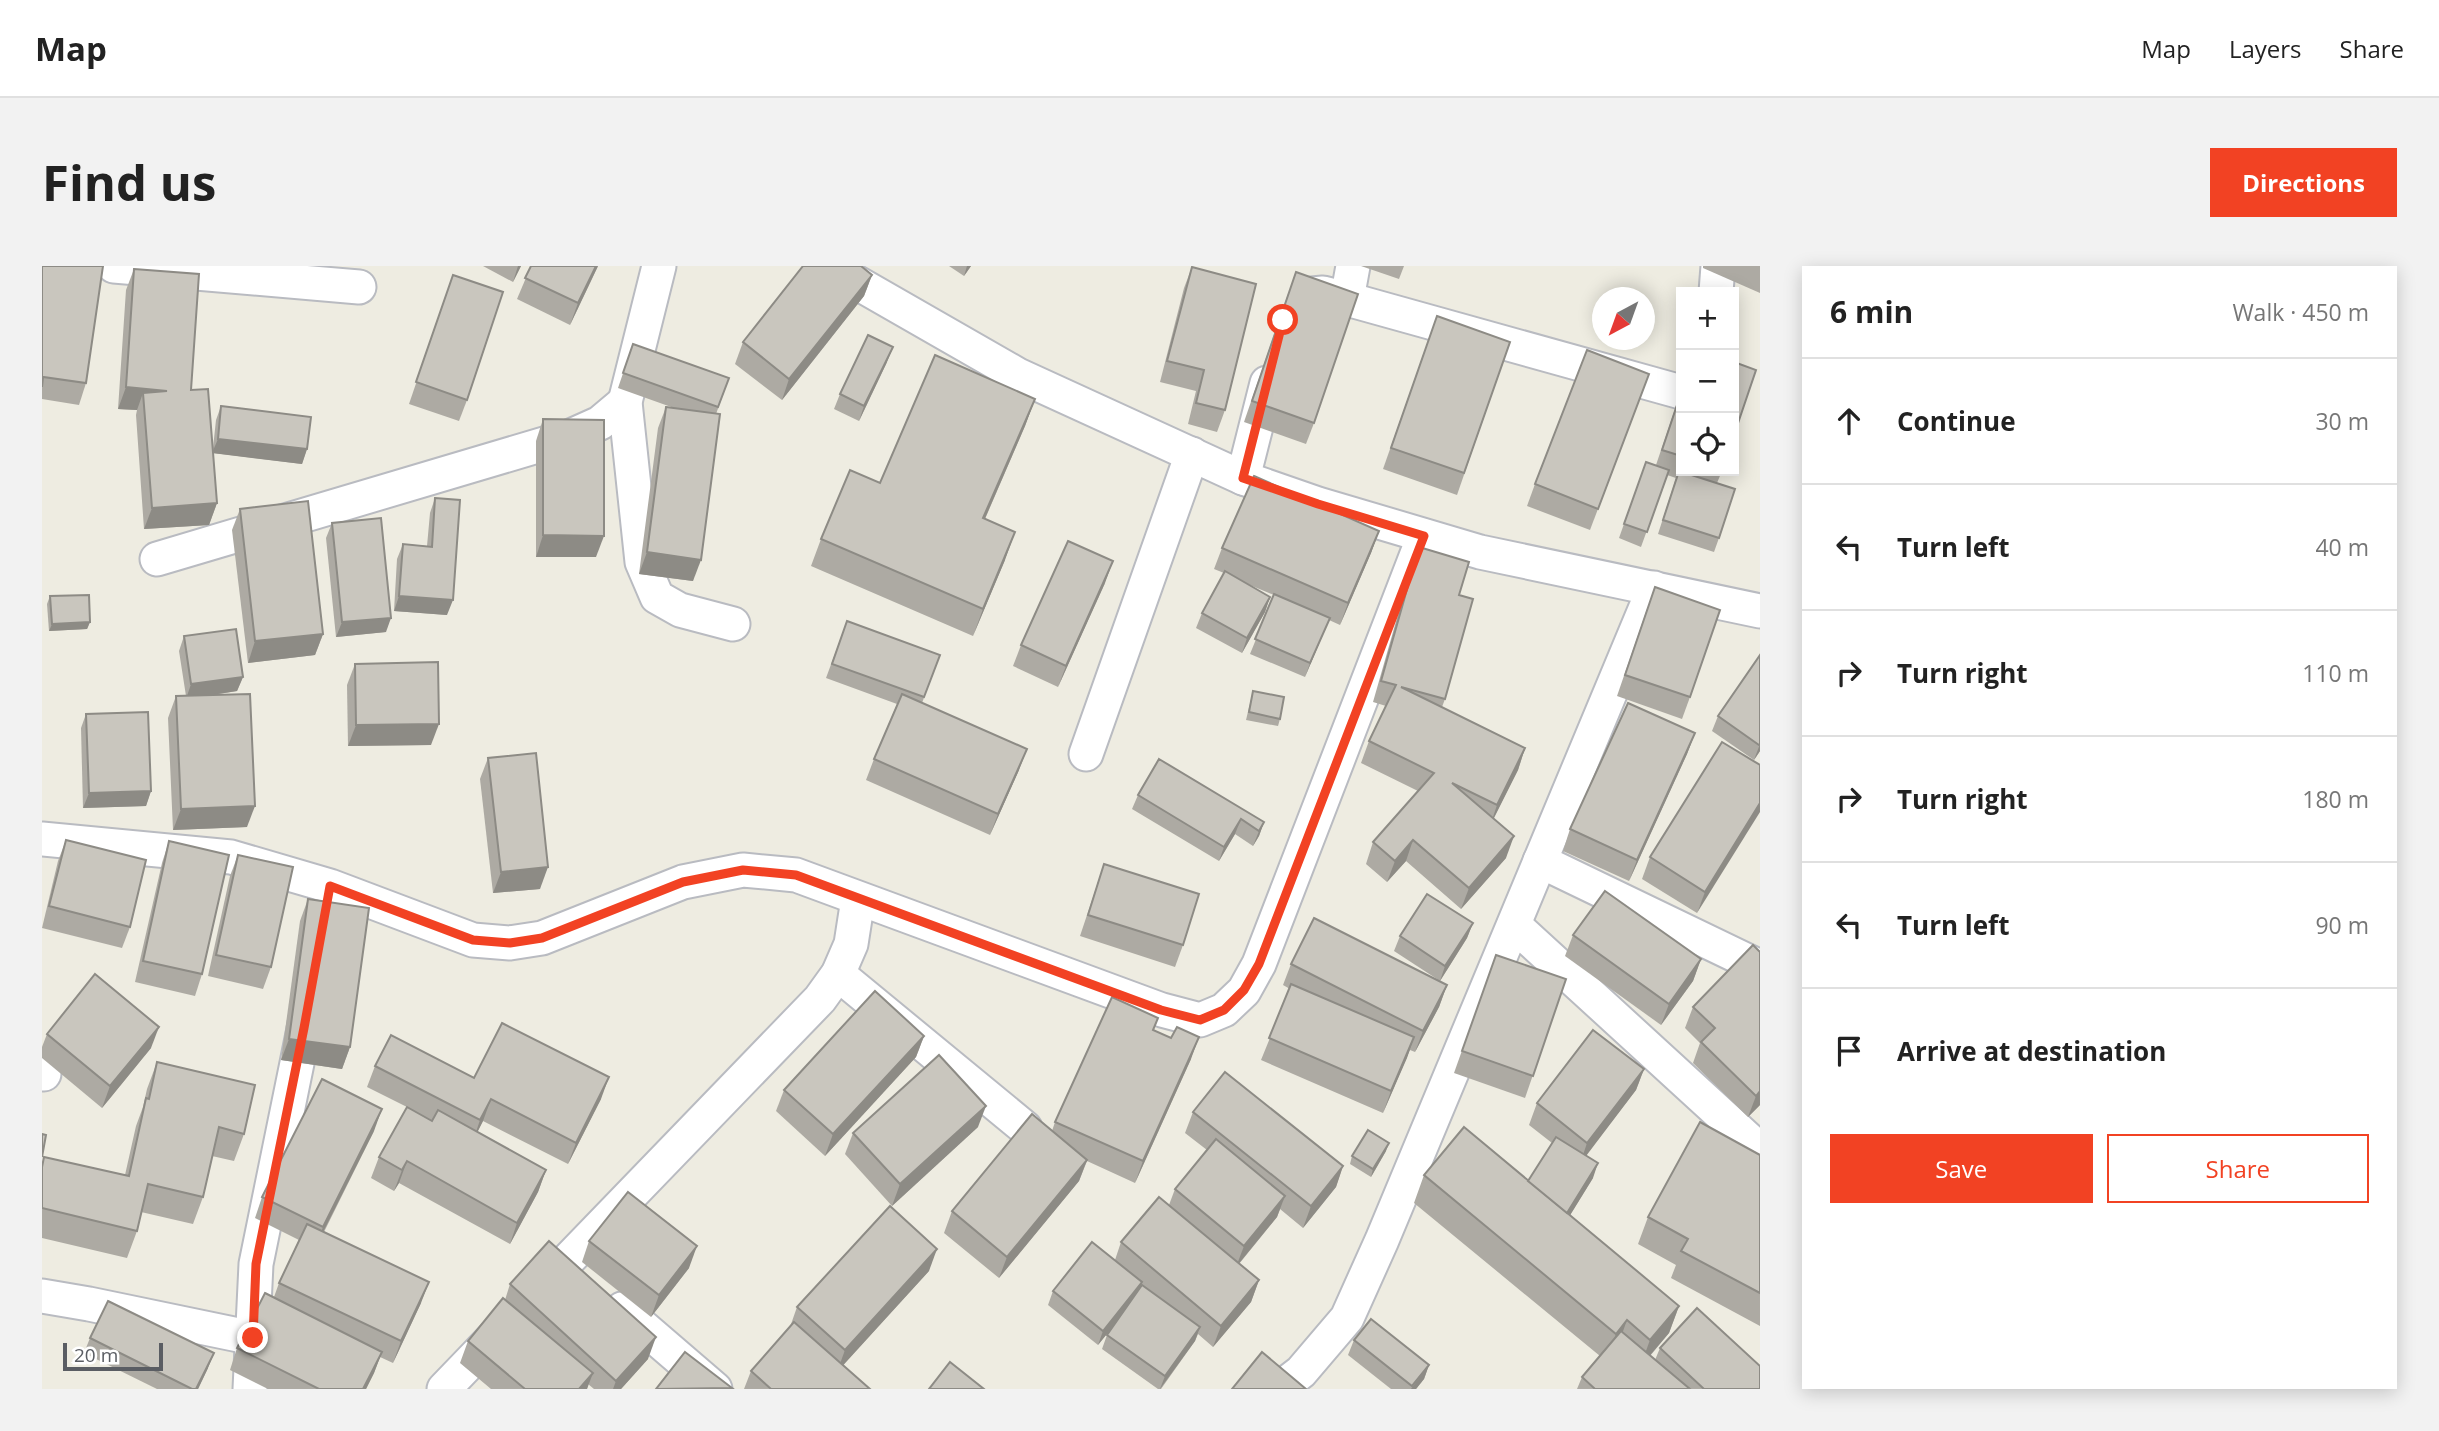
<!DOCTYPE html>
<meta charset="utf-8">
<style>
body{margin:0;font-family:"Open Sans",sans-serif;background:#f2f2f2;color:#222}
.controls{position:absolute;right:21px;top:21px;display:grid;overflow:hidden;border-radius:0px;box-shadow:0 4px 18px #0003}
.controls button{width:63px;height:63px;display:grid;place-items:center;padding:0;border:0;border-bottom:2px solid #e0e0e0;background:#fff;color:#222;font:35px sans-serif}
.compass{position:absolute;left:1550px;top:21px;width:63px;height:63px;border-radius:50%;background:#fff;box-shadow:0 4px 18px #0003;rotate:221deg}
.scale{position:absolute;left:21px;bottom:18px;width:100px;box-sizing:border-box;padding-left:7px;border:4px solid #5a5d63;border-top:0;font-size:19px;line-height:24px;white-space:nowrap;color:#5a5d63;-webkit-text-stroke:5px #fff;paint-order:stroke}
.stop{position:absolute;width:21px;height:21px;margin:-16px;border:5px solid #f24223;border-radius:50%;background:#fff}
.stop.end{background:#f24223;border-color:#fff;box-shadow:0 2px 7px #0008}
.list{margin:0;padding:0;list-style:none}
h2{display:flex;justify-content:space-between;align-items:center;height:91px;margin:0;padding:0 28px;font-size:30px}
h2 small{font-size:23px;font-weight:400;color:#767676}
.list li{display:grid;grid-template-columns:46px 1fr auto;gap:21px;align-items:center;box-sizing:border-box;height:126px;padding:0 28px;border-top:2px solid #e0e0e0}
.list b{display:block;font-size:26px;white-space:nowrap}
.list em{font-size:23px;font-style:normal;color:#767676}
.actions{display:flex;gap:14px;padding:21px 28px}
.actions a{flex:1;padding:16px 0;border:2px solid #f24223;border-radius:0px;text-align:center;font-size:24px;color:#f24223}
.actions .main{background:#f24223;color:#fff}
.icon{flex:none;width:38px;height:38px;fill:none;stroke:currentColor;stroke-width:2;stroke-linecap:round;stroke-linejoin:round}
.map{position:relative;flex:none;width:1718px;height:1123px;overflow:hidden;border-radius:0px}
header{display:flex;align-items:center;gap:42px;box-sizing:border-box;height:98px;padding:0 35px;background:#fff;border-bottom:2px solid #e0e0e0}
header strong{font-size:33px}
nav{display:flex;gap:38px;margin-inline-start:auto;font-size:24px}
.intro{display:flex;align-items:center;justify-content:space-between;box-sizing:border-box;height:168px;padding:0 42px}
h1{margin:0;font-size:49px}
.button{padding:18px 32px;border-radius:0px;background:#f24223;color:#fff;font-size:24px;font-weight:700}
main{display:flex;gap:42px;padding:0 42px}
aside{flex:1;background:#fff;border-radius:0px;box-shadow:0 4px 18px #0003}
.map>svg:first-child{display:block}
.lines{fill:none;stroke-linecap:round;stroke-linejoin:round}
.minor-casing{stroke:#b9bbc1;stroke-width:37}
.minor{stroke:#fff;stroke-width:33}
.wall{fill:#adaaa3}
.shaded-wall{fill:#8d8b85}
.building{fill:#c9c6be;stroke:#8d8b85;stroke-width:2}
.route{stroke:#f24223;stroke-width:9}
</style>
<header>
<strong>Map</strong>
<nav><a>Map</a><a>Layers</a><a>Share</a></nav>
</header>
<div class="intro"><h1>Find us</h1><a class="button">Directions</a></div>
<main>
<div class="map">
<svg width="1718" height="1123" viewBox="0 0 1718 1123">
<rect width="100%" height="100%" fill="#eeece1"/>
<g class="lines">
<g class="minor-casing">
<g id="minor">
<path d="M72,0L317,21"/>
<path d="M617,0L583,136L600,296L615,331L638,344L691,358"/>
<path d="M781,0L798,7L976,109L1201,212L1276,238L1438,286L1718,345"/>
<path d="M1674,26L1676,0"/>
<path d="M1270,28L1281,27L1305,33L1639,126"/>
<path d="M1305,33L1311,0"/>
<path d="M1201,212L1225,117"/>
<path d="M115,293L529,170L558,157L583,136"/>
<path d="M1044,488L1150,188"/>
<path d="M0,573L189,591L288,620L431,674L468,677L500,672L641,616L701,604L754,609L1120,744L1158,754L1182,744L1202,725L1217,698L1382,270"/>
<path d="M1498,595L1718,701"/>
<path d="M1472,659L1718,884"/>
<path d="M796,708L983,862"/>
<path d="M0,808H2"/>
<path d="M496,1025L778,733L796,708L809,678L816,633"/>
<path d="M0,1030L47,1038L211,1072"/>
<path d="M580,1043L673,1123"/>
<path d="M208,1123L214,998L264,753"/>
<path d="M402,1123L454,1069"/>
<path d="M1237,1123L1259,1106L1305,1052L1340,974L1612,322"/>
</g>
</g>
<use href="#minor" class="minor"/>
</g>
<g class="wall">
<path d="M0,0L44,117L37,139L0,133Z"/>
<path d="M441,0H479L471,16Z"/>
<path d="M489,0H556L528,59L475,33Z"/>
<path d="M907,0H929L922,10Z"/>
<path d="M1319,0H1362L1357,13Z"/>
<path d="M1661,0H1718V27L1661,2Z"/>
<path d="M1150,1L1183,144L1175,166L1146,158L1154,125L1118,116L1142,22Z"/>
<path d="M92,3L149,124L171,182L174,154L179,140L265,183L260,198L171,187L175,237L167,259L102,263L94,149L95,144L76,143L84,24Z"/>
<path d="M411,9L425,134L417,155L367,138Z"/>
<path d="M830,9L822,30L740,134L693,98L701,76Z"/>
<path d="M1246,28L1272,157L1264,178L1202,156Z"/>
<path d="M1395,50L1468,76L1415,229L1341,203Z"/>
<path d="M591,78L687,112L674,148L651,315L597,308L616,162L624,141L632,142L576,122Z"/>
<path d="M845,96L817,155L792,143L798,128Z"/>
<path d="M1607,108L1548,264L1485,240L1493,218Z"/>
<path d="M1639,125V205H1680L1675,217L1677,272L1672,286L1616,268L1634,212L1625,209L1599,281L1577,272L1604,196L1614,199Z"/>
<path d="M993,133L983,160L943,253L963,294L931,370L769,300L779,273L838,217Z"/>
<path d="M501,153L554,291H494V175Z"/>
<path d="M393,232L405,349L352,345L355,293L361,278L385,280L388,247Z"/>
<path d="M198,243L281,368L273,389L206,397L190,264Z"/>
<path d="M290,257L344,366L294,371L284,272Z"/>
<path d="M1337,265L1329,287L1298,359L1287,354L1263,411L1208,388L1232,329L1203,317L1228,331L1223,346L1200,387L1154,362L1160,347L1182,307L1172,303L1180,282Z"/>
<path d="M1377,281L1417,329L1403,433L1400,441L1483,482L1476,504L1451,553L1464,592L1419,643L1364,595L1345,616L1324,598L1331,576L1376,525L1319,497L1327,475L1344,440L1331,436L1369,303Z"/>
<path d="M1063,317L1016,421L971,400L979,379Z"/>
<path d="M8,330L48,356L45,363L7,365L5,338Z"/>
<path d="M1605,343L1648,431L1640,453L1575,430Z"/>
<path d="M805,355L898,389L880,437L977,504L948,569L824,514L832,493L855,438L784,412Z"/>
<path d="M142,370L201,411L195,425L171,429L205,561L131,564L126,452L134,430H144L137,385Z"/>
<path d="M1718,389V485L1712,494L1670,465L1676,450Z"/>
<path d="M313,398L389,479L306,480L305,419Z"/>
<path d="M1211,425L1238,453L1236,460L1204,454Z"/>
<path d="M44,448L109,525L104,540L41,542L39,462Z"/>
<path d="M1653,467L1645,488L1587,615L1521,585L1528,563Z"/>
<path d="M446,492L498,623L451,627L438,513Z"/>
<path d="M1718,499L1655,647L1600,613L1608,591Z"/>
<path d="M1096,529L1222,556L1217,570L1211,580L1193,568L1177,595L1090,543Z"/>
<path d="M24,574L88,661L80,682L0,662L16,595Z"/>
<path d="M127,575L160,708L153,730L93,716L120,597Z"/>
<path d="M196,589L229,701L221,723L166,710L188,610Z"/>
<path d="M1062,598L1141,679L1133,701L1038,670Z"/>
<path d="M266,633L308,781L300,803L239,794L258,655Z"/>
<path d="M1431,657L1425,672L1398,715L1352,685L1358,670Z"/>
<path d="M1531,669L1659,693L1651,715L1619,759L1523,690Z"/>
<path d="M1718,686V839L1706,851L1651,797L1658,777L1643,762L1651,741Z"/>
<path d="M1454,689L1524,713L1483,832L1412,807Z"/>
<path d="M1249,698L1405,719L1397,741L1373,786L1368,784L1341,847L1219,794L1248,723L1241,719Z"/>
<path d="M1112,765L1149,793L1093,917L1045,895L1037,915L957,1012L902,967L910,945L1010,865L1013,856Z"/>
<path d="M5,768L109,782L60,842L0,792V781Z"/>
<path d="M882,770L874,791L783,890L734,845L742,824Z"/>
<path d="M115,796L202,868L192,895L170,890L161,931L151,958L99,946L95,965L85,992L0,972V898L2,891L83,909L94,860L101,841L105,823Z"/>
<path d="M333,800L432,812L559,833L526,898L441,855L435,866L504,904L496,926L468,978L357,917L352,925L329,912L337,891L365,841L325,821Z"/>
<path d="M1602,803L1594,824L1544,889L1551,912L1528,949L1637,1040L1627,1067L1608,1090L1613,1094L1618,1082L1718,1123H1535L1540,1111L1558,1090L1372,937L1382,909L1486,915L1510,877L1487,859L1495,837Z"/>
<path d="M1151,846L1301,900L1294,921L1261,962L1238,943L1235,951L1197,998L1217,1014L1209,1036L1171,1081L1156,1068L1153,1075L1119,1123H1116L1060,1083L1065,1069L1071,1060L1056,1079L1006,1039L1011,1025L1073,994L1079,976L1127,939L1133,923L1165,884L1143,867Z"/>
<path d="M936,861L850,940L803,888L811,867Z"/>
<path d="M332,865L282,966L379,1037L351,1097L338,1091L332,1107L324,1123H226L188,1104L195,1082L232,1031L237,1017L257,974L213,952L220,931Z"/>
<path d="M1344,885L1329,911L1308,898L1310,890Z"/>
<path d="M1718,889V1060L1629,1012L1634,999L1596,978L1606,951Z"/>
<path d="M547,975L647,1002L609,1051L540,996Z"/>
<path d="M887,1005L801,1099L828,1123H702L709,1105L748,1061L755,1041Z"/>
<path d="M468,1018L606,1093L579,1123H552L546,1118L545,1123H449L418,1097L426,1075L463,1034Z"/>
<path d="M48,1072L166,1102L156,1123H115L42,1087Z"/>
<path d="M1312,1074L1387,1099L1382,1113L1374,1123H1349L1306,1089Z"/>
</g>
<g class="shaded-wall">
<path d="M476,0H479L471,16Z"/>
<path d="M554,0H556L528,59L536,37Z"/>
<path d="M925,0H929L922,10Z"/>
<path d="M830,9L822,30L740,134L747,113Z"/>
<path d="M851,81L845,96L817,155L822,140Z"/>
<path d="M84,121L125,125L101,127L95,144L76,143Z"/>
<path d="M993,133L983,160L931,280L941,252Z"/>
<path d="M176,173L265,183L260,198L170,187Z"/>
<path d="M175,237L167,259L102,263L110,242Z"/>
<path d="M1337,265L1329,287L1298,359L1306,337Z"/>
<path d="M973,266L963,294L931,370L941,343Z"/>
<path d="M501,269L562,270L554,291H494Z"/>
<path d="M605,286L659,294L651,315L597,308Z"/>
<path d="M1071,295L1063,317L1016,421L1024,400Z"/>
<path d="M357,330L411,334L405,349L352,345Z"/>
<path d="M1228,331L1223,346L1200,387L1205,372Z"/>
<path d="M349,352L344,366L294,371L300,356Z"/>
<path d="M1288,352L1282,366L1263,411L1268,397Z"/>
<path d="M48,356L45,363L7,365L10,358Z"/>
<path d="M281,368L273,389L206,397L213,375Z"/>
<path d="M201,411L195,425L144,433L149,418Z"/>
<path d="M397,458L389,479L306,480L314,459Z"/>
<path d="M1653,467L1645,488L1587,615L1595,594Z"/>
<path d="M1718,478V485L1712,494Z"/>
<path d="M1483,482L1476,504L1448,560L1455,539Z"/>
<path d="M985,483L977,504L948,569L956,548Z"/>
<path d="M109,525L104,540L41,542L47,527Z"/>
<path d="M1718,537V546L1655,647L1663,626Z"/>
<path d="M213,540L205,561L131,564L139,543Z"/>
<path d="M1199,553L1193,568L1177,595L1182,581Z"/>
<path d="M1222,556L1217,570L1211,580L1217,565Z"/>
<path d="M1472,570L1464,592L1419,643L1427,622Z"/>
<path d="M1371,574L1364,595L1345,616L1353,595Z"/>
<path d="M506,601L498,623L451,627L459,606Z"/>
<path d="M1431,657L1425,672L1398,715L1403,700Z"/>
<path d="M1659,693L1651,715L1619,759L1627,738Z"/>
<path d="M1405,719L1397,741L1373,786L1381,765Z"/>
<path d="M117,761L109,782L60,842L68,820Z"/>
<path d="M882,770L874,791L783,890L791,868Z"/>
<path d="M1157,771L1149,793L1093,917L1101,895Z"/>
<path d="M1372,771L1365,792L1341,847L1349,825Z"/>
<path d="M247,773L308,781L300,803L239,794Z"/>
<path d="M1602,803L1594,824L1538,898L1545,877Z"/>
<path d="M567,811L559,833L526,898L534,877Z"/>
<path d="M1718,825V839L1706,851L1714,830Z"/>
<path d="M449,833L441,855L431,875L438,854Z"/>
<path d="M944,840L936,861L850,940L858,918Z"/>
<path d="M340,843L332,865L273,982L281,961Z"/>
<path d="M1347,877L1344,885L1329,911L1331,903Z"/>
<path d="M1045,894L1037,915L957,1012L965,991Z"/>
<path d="M365,895L357,917L352,925L360,904Z"/>
<path d="M1556,897L1551,912L1519,964L1524,949Z"/>
<path d="M1301,900L1294,921L1261,962L1269,940Z"/>
<path d="M504,904L496,926L468,978L475,957Z"/>
<path d="M1243,930L1235,951L1194,1001L1202,980Z"/>
<path d="M655,980L647,1002L609,1051L617,1029Z"/>
<path d="M895,983L887,1005L795,1106L803,1084Z"/>
<path d="M1217,1014L1209,1036L1171,1081L1179,1060Z"/>
<path d="M387,1016L379,1037L351,1097L359,1075Z"/>
<path d="M1100,1016L1095,1031L1056,1079L1061,1065Z"/>
<path d="M1637,1040L1627,1067L1598,1101L1608,1074Z"/>
<path d="M1585,1054L1575,1082L1564,1095L1574,1068Z"/>
<path d="M1158,1061L1153,1075L1118,1123L1123,1110Z"/>
<path d="M614,1071L606,1093L579,1123H571L574,1115Z"/>
<path d="M340,1086L332,1107L324,1123H321Z"/>
<path d="M172,1087L166,1102L156,1123H154Z"/>
<path d="M1387,1099L1382,1113L1374,1123H1369Z"/>
<path d="M551,1107L545,1123H537Z"/>
</g>
<g class="building">
<path d="M0,0H61L44,117L1,111L0,121Z"/>
<path d="M489,0H554L536,37L483,12Z"/>
<path d="M761,0H819L830,9L747,113L701,76Z"/>
<path d="M1150,1L1214,18L1183,144L1154,137L1162,104L1125,95Z"/>
<path d="M92,3L157,8L149,124L166,123L175,237L110,242L101,127L125,125L84,121Z"/>
<path d="M1254,6L1316,28L1272,157L1210,135Z"/>
<path d="M411,9L461,26L425,134L374,116Z"/>
<path d="M1395,50L1468,76L1422,207L1349,182Z"/>
<path d="M826,69L851,81L822,140L798,128Z"/>
<path d="M591,78L687,112L676,141L581,107Z"/>
<path d="M1545,84L1607,108L1556,243L1493,218Z"/>
<path d="M893,89L993,133L941,252L973,266L941,343L779,273L808,204L838,217Z"/>
<path d="M1692,96L1714,104L1692,169Z"/>
<path d="M1639,127V190L1620,184Z"/>
<path d="M179,140L269,151L265,183L176,173Z"/>
<path d="M624,141L678,148L659,294L605,286Z"/>
<path d="M501,153L562,154V270L501,269Z"/>
<path d="M1604,196L1627,204L1605,266L1582,258Z"/>
<path d="M1637,205L1693,223L1677,272L1621,254Z"/>
<path d="M1212,210L1337,265L1306,337L1180,282Z"/>
<path d="M393,232L418,234L411,334L357,330L361,278L390,281Z"/>
<path d="M266,235L281,368L213,375L198,243Z"/>
<path d="M339,252L349,352L300,356L290,257Z"/>
<path d="M1026,275L1071,295L1024,400L979,379Z"/>
<path d="M1377,281L1427,296L1417,329L1431,333L1403,433L1359,421L1483,482L1455,539L1410,517L1472,570L1427,622L1371,574L1353,595L1331,576L1392,507L1327,475L1354,419L1339,415Z"/>
<path d="M1183,305L1228,331L1205,372L1160,347Z"/>
<path d="M1613,321L1678,344L1648,431L1583,409Z"/>
<path d="M1232,328L1288,352L1268,397L1213,373Z"/>
<path d="M47,329L48,356L10,358L8,330Z"/>
<path d="M805,355L898,389L882,431L790,398Z"/>
<path d="M194,363L201,411L149,418L142,370Z"/>
<path d="M1718,389V478L1717,479L1676,450Z"/>
<path d="M396,396L397,458L314,459L313,398Z"/>
<path d="M1211,425L1242,431L1238,453L1207,446Z"/>
<path d="M208,428L213,540L139,543L134,430Z"/>
<path d="M860,428L985,483L956,548L832,493Z"/>
<path d="M1586,437L1653,467L1595,594L1528,563Z"/>
<path d="M106,446L109,525L47,527L44,448Z"/>
<path d="M1680,476L1718,499V537L1663,626L1608,591Z"/>
<path d="M494,487L506,601L459,606L446,492Z"/>
<path d="M1117,493L1222,556L1217,565L1199,553L1182,581L1096,529Z"/>
<path d="M24,574L104,594L88,661L7,640Z"/>
<path d="M127,575L187,589L160,708L101,695Z"/>
<path d="M196,589L251,601L229,701L174,689Z"/>
<path d="M1062,598L1157,628L1141,679L1046,649Z"/>
<path d="M1563,625L1659,693L1627,738L1531,669Z"/>
<path d="M1385,628L1431,657L1403,700L1358,670Z"/>
<path d="M266,633L327,642L308,781L247,773Z"/>
<path d="M1272,652L1405,719L1381,765L1249,698Z"/>
<path d="M1711,679L1718,686V825L1714,830L1659,776L1673,762L1651,741Z"/>
<path d="M1454,689L1524,713L1491,810L1420,785Z"/>
<path d="M53,708L117,761L68,820L5,768Z"/>
<path d="M1249,718L1372,771L1349,825L1227,772Z"/>
<path d="M833,725L882,770L791,868L742,824Z"/>
<path d="M1070,731L1116,752L1111,764L1129,772L1135,761L1157,771L1101,895L1013,856Z"/>
<path d="M460,757L567,811L534,877L449,833L438,854L333,800L349,769L432,812Z"/>
<path d="M1551,764L1602,803L1545,877L1495,837Z"/>
<path d="M897,789L944,840L858,918L811,867Z"/>
<path d="M115,796L213,819L202,868L177,861L161,931L106,918L95,965L0,942V901L2,891L87,910L104,832L107,833Z"/>
<path d="M1183,806L1301,900L1269,940L1151,846Z"/>
<path d="M280,813L340,843L281,961L220,931Z"/>
<path d="M365,841L390,855L396,844L504,904L475,957L365,895L360,904L337,891Z"/>
<path d="M990,848L1045,894L965,991L910,945Z"/>
<path d="M1658,856L1718,889V1027L1639,985L1646,973L1606,951Z"/>
<path d="M1422,861L1637,1040L1608,1074L1585,1054L1574,1068L1382,909Z"/>
<path d="M1326,864L1347,877L1331,903L1310,890Z"/>
<path d="M0,868L4,869L0,891Z"/>
<path d="M1514,871L1556,897L1525,947L1486,915Z"/>
<path d="M1174,873L1243,930L1202,980L1133,923Z"/>
<path d="M586,926L655,980L617,1029L547,975Z"/>
<path d="M1117,931L1217,1014L1179,1060L1079,976Z"/>
<path d="M848,940L895,983L803,1084L755,1041Z"/>
<path d="M265,958L387,1016L359,1075L237,1017Z"/>
<path d="M507,975L614,1071L574,1115L468,1018Z"/>
<path d="M1050,976L1100,1016L1061,1065L1011,1025Z"/>
<path d="M1100,1019L1158,1061L1123,1110L1065,1069Z"/>
<path d="M223,1027L340,1086L321,1123H277L195,1082Z"/>
<path d="M461,1032L551,1107L537,1123H483L426,1075Z"/>
<path d="M66,1035L172,1087L154,1123H150L48,1072Z"/>
<path d="M1655,1042L1718,1100V1123H1662L1618,1082Z"/>
<path d="M1329,1053L1387,1099L1370,1120L1312,1074Z"/>
<path d="M752,1056L828,1123H729L709,1105Z"/>
<path d="M1579,1065L1648,1123H1553L1540,1111Z"/>
<path d="M643,1086L690,1122L614,1123Z"/>
<path d="M1220,1086L1264,1123H1190Z"/>
<path d="M908,1096L942,1123H887Z"/>
</g>
<g class="lines">
<path class="route" d="M211,1072L214,998L262,762L288,620L431,674L468,677L500,672L641,616L701,604L754,609L1119,744L1158,754L1182,744L1202,724L1217,698L1382,270L1276,238L1201,212L1241,54"/>
</g>
</svg>
<div class="controls">
<button>+</button>
<button>−</button>
<button><svg class="icon" aria-label="locate" viewBox="0 0 24 24"><circle cx="12" cy="12" r="6"/><path d="M12 2v4M12 18v4M2 12h4M18 12h4"/></svg></button>
</div>
<svg class="compass" viewBox="-18 -18 36 36"><path d="M0-13l5 13h-10z" fill="#e53935"/><path d="M0 13l5-13h-10z" fill="#767676"/></svg>
<div class="scale">20 m</div>
<div class="stop" style="left:1241px;top:54px"></div>
<div class="stop end" style="left:211px;top:1072px"></div>
</div>
<aside>
<h2>6 min<small>Walk · 450 m</small></h2>
<ul class="list">
<li><svg class="icon" aria-label="ahead" viewBox="0 0 24 24"><path d="M12 20V5M6 11l6-6 6 6"/></svg><div><b>Continue</b></div><em>30 m</em></li>
<li><svg class="icon" aria-label="left" viewBox="0 0 24 24"><path d="M17 20v-9H6M10 6l-5 5 5 5"/></svg><div><b>Turn left</b></div><em>40 m</em></li>
<li><svg class="icon" aria-label="right" viewBox="0 0 24 24"><path d="M7 20v-9h11M14 6l5 5-5 5"/></svg><div><b>Turn right</b></div><em>110 m</em></li>
<li><svg class="icon" aria-label="right" viewBox="0 0 24 24"><path d="M7 20v-9h11M14 6l5 5-5 5"/></svg><div><b>Turn right</b></div><em>180 m</em></li>
<li><svg class="icon" aria-label="left" viewBox="0 0 24 24"><path d="M17 20v-9H6M10 6l-5 5 5 5"/></svg><div><b>Turn left</b></div><em>90 m</em></li>
<li><svg class="icon" aria-label="arrive" viewBox="0 0 24 24"><path d="M6 21V4h12l-3 4 3 4H6"/></svg><div><b>Arrive at destination</b></div></li>
</ul>
<div class="actions"><a class="main">Save</a><a>Share</a></div>
</aside>
</main>
